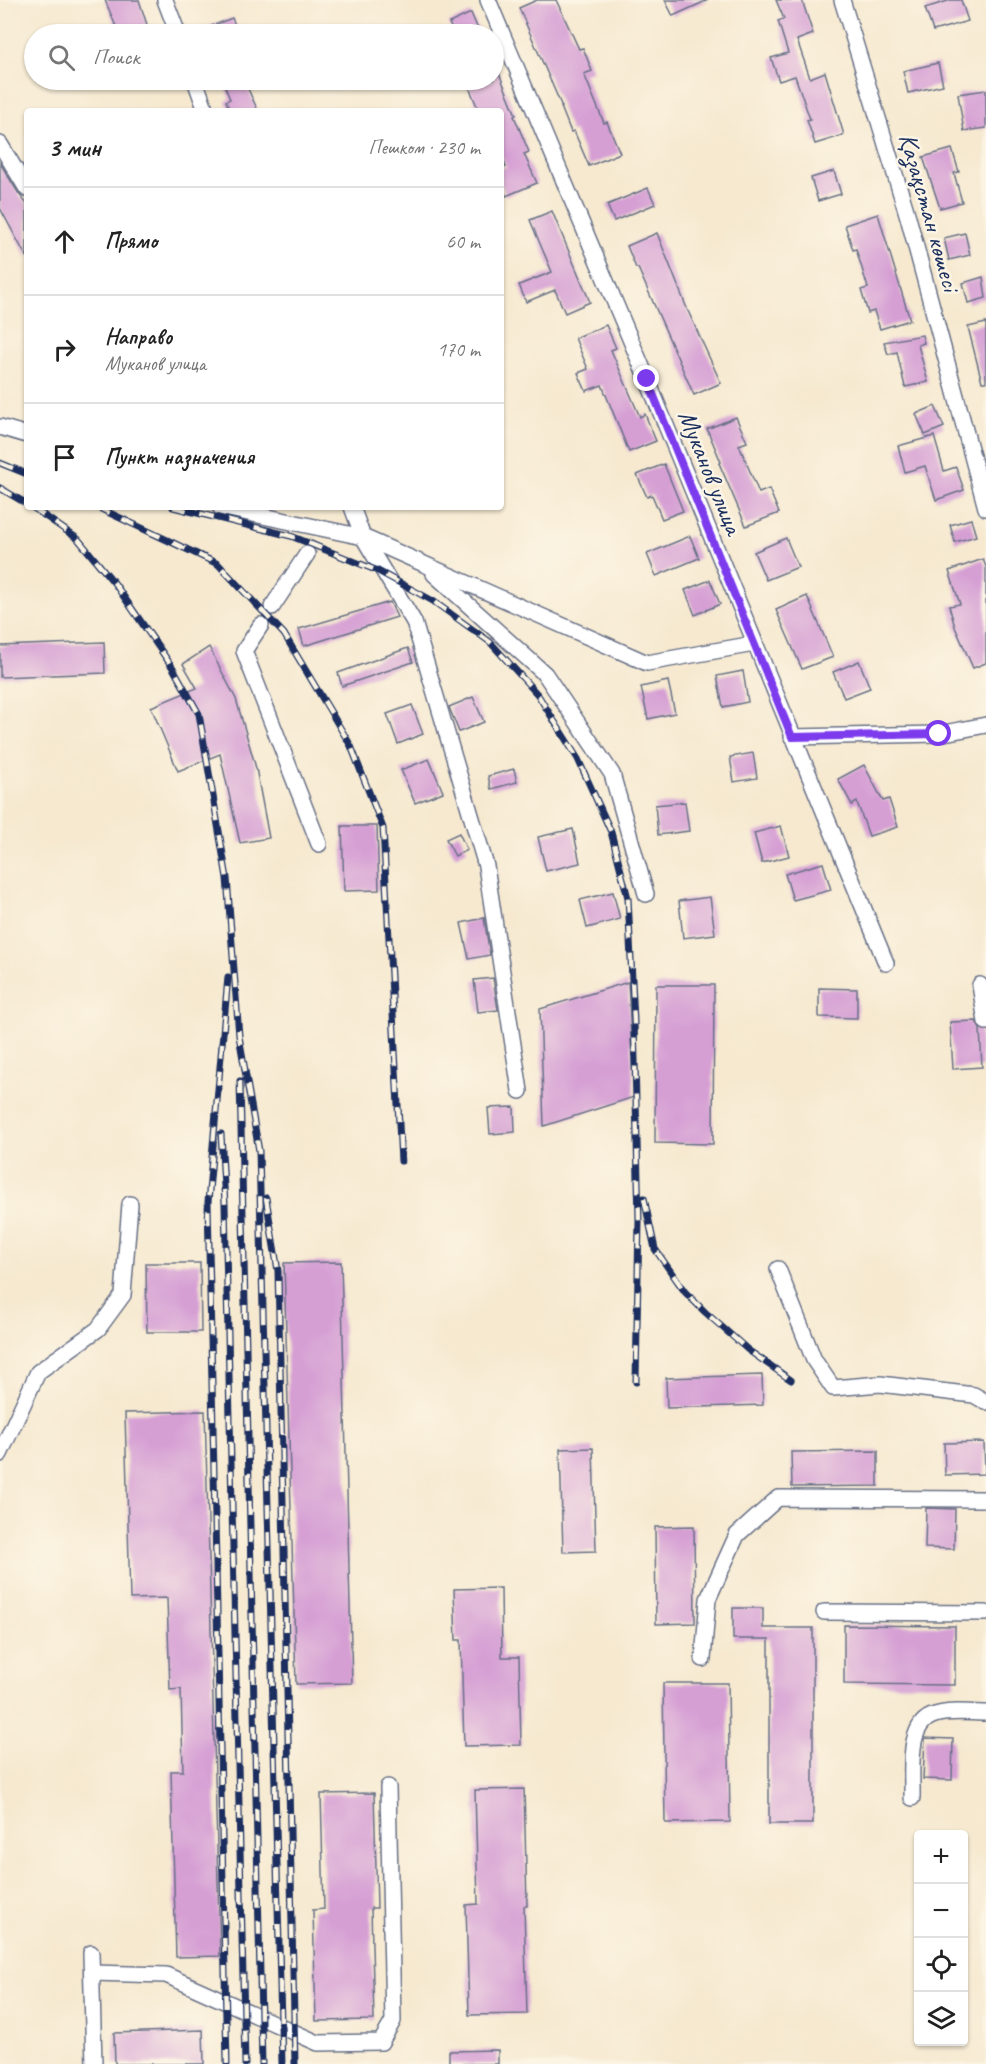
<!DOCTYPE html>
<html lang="ru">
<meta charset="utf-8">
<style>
body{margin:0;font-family:Caveat,sans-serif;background:#f2f2f2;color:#222}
.controls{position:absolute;right:18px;bottom:18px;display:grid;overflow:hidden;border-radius:6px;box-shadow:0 2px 4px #0004}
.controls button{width:54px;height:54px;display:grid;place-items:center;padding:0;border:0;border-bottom:2px solid #e0e0e0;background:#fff;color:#222;font:30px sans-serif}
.stop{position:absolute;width:18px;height:18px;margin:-14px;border:4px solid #7c3aed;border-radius:50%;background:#fff}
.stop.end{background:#7c3aed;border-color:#fff;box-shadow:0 2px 6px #0008}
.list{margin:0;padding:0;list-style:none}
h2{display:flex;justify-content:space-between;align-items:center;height:78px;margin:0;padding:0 24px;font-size:26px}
h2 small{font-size:20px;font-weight:400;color:#767676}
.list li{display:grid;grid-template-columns:39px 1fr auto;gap:18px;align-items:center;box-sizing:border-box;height:108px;padding:0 24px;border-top:2px solid #e0e0e0}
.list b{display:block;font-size:22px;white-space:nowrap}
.list p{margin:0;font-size:20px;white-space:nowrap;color:#767676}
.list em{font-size:20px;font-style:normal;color:#767676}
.icon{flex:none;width:33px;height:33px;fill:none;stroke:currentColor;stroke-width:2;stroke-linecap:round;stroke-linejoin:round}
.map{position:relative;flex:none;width:986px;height:2064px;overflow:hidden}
.search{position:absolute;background:#fff;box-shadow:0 2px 4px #0004;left:24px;top:24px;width:480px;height:66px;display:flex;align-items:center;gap:15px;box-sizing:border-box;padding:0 21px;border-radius:33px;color:#767676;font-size:22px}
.panel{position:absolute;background:#fff;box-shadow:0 2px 4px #0004;left:24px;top:108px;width:480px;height:402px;border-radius:6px}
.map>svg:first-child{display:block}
.building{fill:#d59fd4}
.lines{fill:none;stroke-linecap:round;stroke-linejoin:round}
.minor-tunnel{stroke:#cac4b9;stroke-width:15;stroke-dasharray:15 8;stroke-linecap:butt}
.minor-casing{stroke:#687086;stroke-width:18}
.minor{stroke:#fff;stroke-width:15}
.rail-casing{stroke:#1b2f5e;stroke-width:7}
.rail{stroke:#fcf5e5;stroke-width:4.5;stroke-dasharray:14;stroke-linecap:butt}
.route{stroke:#7c3aed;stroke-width:8}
.labels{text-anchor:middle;stroke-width:5;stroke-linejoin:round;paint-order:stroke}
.street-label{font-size:26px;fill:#1b2f5e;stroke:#fcf5e5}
</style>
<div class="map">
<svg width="986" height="2064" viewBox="0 0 986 2064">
<rect width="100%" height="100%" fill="#fcf5e5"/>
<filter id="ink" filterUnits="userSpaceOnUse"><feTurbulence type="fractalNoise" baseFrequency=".0167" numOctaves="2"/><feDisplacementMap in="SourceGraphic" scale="12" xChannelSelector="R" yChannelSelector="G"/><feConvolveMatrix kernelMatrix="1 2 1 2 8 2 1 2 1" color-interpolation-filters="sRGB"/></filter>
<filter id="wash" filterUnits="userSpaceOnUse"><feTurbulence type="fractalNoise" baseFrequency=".008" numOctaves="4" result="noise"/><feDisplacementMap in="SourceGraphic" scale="24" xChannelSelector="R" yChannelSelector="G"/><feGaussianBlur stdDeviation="1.35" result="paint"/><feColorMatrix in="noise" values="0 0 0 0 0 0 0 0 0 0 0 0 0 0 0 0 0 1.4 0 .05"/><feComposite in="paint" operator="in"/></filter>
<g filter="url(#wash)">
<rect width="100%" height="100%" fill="#f6e9d0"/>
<g id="blocks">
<g class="building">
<path d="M105,0H139L150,34H119Z"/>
<path d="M537,0H556L579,49L583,48L592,71L584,74L604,123L607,122L620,153L589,166L574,131L571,132L561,107H562L519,8Z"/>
<path d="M665,0H708L673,16Z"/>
<path d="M776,0H802L813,34L797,40L810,78L825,72L844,135L815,144L807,120L810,119L795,76L779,81L771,58L788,53L778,21L784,19Z"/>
<path d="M951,0H961L968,21L933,31L925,8Z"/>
<path d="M471,13L480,34H454L449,23Z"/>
<path d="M232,18L239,34H193V33Z"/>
<path d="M494,61L516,115L514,116L529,152L524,154L537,183L506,196L501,183V169L506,167L501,154V111H479L466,80H494Z"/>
<path d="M938,63L943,85L908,93L903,71Z"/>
<path d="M222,80H244L258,111H230L226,101L230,99Z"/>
<path d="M986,90V128L964,131L958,94Z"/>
<path d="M952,149L959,172L954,173L962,202L940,208L923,157Z"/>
<path d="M0,163L19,194L27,204V258L0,208Z"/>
<path d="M834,171L841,194L818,201L811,178Z"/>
<path d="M648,188L655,204L614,221L607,205Z"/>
<path d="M552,211L590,302L565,313L555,290L526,302L519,285L552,272L530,220Z"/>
<path d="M878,214L910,320L880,329L874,311L868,313L861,290L868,288L856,249L853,250L845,225Z"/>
<path d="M657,233L688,311L721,383L694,395L638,268H636L627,246Z"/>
<path d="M965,233L970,255L949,260L944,238Z"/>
<path d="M983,277L986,298L968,303L963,283Z"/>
<path d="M986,323V382H982L968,327Z"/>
<path d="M606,325L616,348L611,350L640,417L645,414L656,441L629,452L602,385L586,391L578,373L588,369L575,338Z"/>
<path d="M922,335L924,343L918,345L928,382L905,387L897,352L888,354L884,342Z"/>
<path d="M935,406L944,427L925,435L916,414Z"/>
<path d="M736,417L747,442L739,445L759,493L769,489L779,513L746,526L719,463L721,462L707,429Z"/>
<path d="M934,436L944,471L956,467L964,490L936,500L925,466L905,472L898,446Z"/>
<path d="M664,464L683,511L662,519L652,495L647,497L637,475Z"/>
<path d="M971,519L976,536L955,542L950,525Z"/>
<path d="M690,536L699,558L656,576L647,554Z"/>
<path d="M786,538L798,567L766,580L754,552Z"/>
<path d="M983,559L986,567V663L973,668L955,627L949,606L960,604L949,571Z"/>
<path d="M710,580L720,604L695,615L685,590Z"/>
<path d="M807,596L833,657L802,669L776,610Z"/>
<path d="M390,602L397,617L304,646L299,629Z"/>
<path d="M104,642L105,673L0,677V646Z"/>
<path d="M209,647L236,699L256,768L269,838L240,843L220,754L178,771L151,707L197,688L183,664Z"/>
<path d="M408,648L413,662L342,686L338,673Z"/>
<path d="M859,661L870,688L844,698L833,672Z"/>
<path d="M743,671L748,702L723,707L717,676Z"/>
<path d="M668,681L675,713L648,719L641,687Z"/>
<path d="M473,697L484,722L459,732L449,707Z"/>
<path d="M412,705L423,734L398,744L387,714Z"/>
<path d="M753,753L757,778L734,782L730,757Z"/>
<path d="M429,759L443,792L415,803L401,770Z"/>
<path d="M864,765L883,801L889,799L898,827L869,836L857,802L852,805L838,779Z"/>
<path d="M514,769L517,782L491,789L488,776Z"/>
<path d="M685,802L689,831L658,835L655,805Z"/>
<path d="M342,826H377L379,890L344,891Z"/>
<path d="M781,826L789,856L762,863L754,833Z"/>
<path d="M573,829L580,863L546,871L538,837Z"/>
<path d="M459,833L467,850L455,856L446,839Z"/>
<path d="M823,863L831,890L793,900L785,874Z"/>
<path d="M613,892L620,919L587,928L580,900Z"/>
<path d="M710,897L715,934L683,938L679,901Z"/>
<path d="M484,918L490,955L469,959L461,923Z"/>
<path d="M493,978L498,1010L478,1012L474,980Z"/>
<path d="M628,982L634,1097L544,1126L540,1009Z"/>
<path d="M656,985H714L713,1144L655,1143Z"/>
<path d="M819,988L857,989V1018L819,1017Z"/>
<path d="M976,1021L980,1029L982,1067L953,1069L950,1022Z"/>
<path d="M514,1107L515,1132L490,1134L488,1108Z"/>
<path d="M341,1262L352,1683L296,1684L284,1263Z"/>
<path d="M146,1263H200L201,1332H147Z"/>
<path d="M762,1375L763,1405L667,1408L666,1378Z"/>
<path d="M205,1411L220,1956L176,1957L171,1771H183L181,1689L170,1690L167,1598L130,1599L125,1413Z"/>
<path d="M984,1442L985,1474L945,1475L944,1443Z"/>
<path d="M593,1448L596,1551L563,1552L560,1449Z"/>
<path d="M878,1451V1486L792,1487L791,1452Z"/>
<path d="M926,1508L955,1509L954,1549L925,1548Z"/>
<path d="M694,1526L695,1623L656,1624L655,1527Z"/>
<path d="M501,1588L502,1657H519L521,1745L464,1746L461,1640H456L454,1589Z"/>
<path d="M733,1608H763V1628H813V1824H769V1639H733Z"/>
<path d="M844,1625L955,1626V1685L844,1684Z"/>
<path d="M663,1683H728L730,1822L665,1823Z"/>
<path d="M925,1738L953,1739L952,1780L923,1779Z"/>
<path d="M524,1789L527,1906H524L527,2014L469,2015L466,1905L478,1904L475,1790Z"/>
<path d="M374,1793L377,1908H371L374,2020L316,2021L313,1910L324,1909L321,1794Z"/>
<path d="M203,2030L204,2064H115L114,2033Z"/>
<path d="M498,2050V2064H449V2051Z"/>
</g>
</g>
</g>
<g filter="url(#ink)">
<use href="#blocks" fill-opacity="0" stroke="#687086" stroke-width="1.5"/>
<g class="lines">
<path class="minor-tunnel" d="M307,554L319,536"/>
<g class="minor-casing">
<g id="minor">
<path d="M165,0L178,34"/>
<path d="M488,0L647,379L886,963"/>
<path d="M842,0L908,217L986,508"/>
<path d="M195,80L206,111"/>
<path d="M0,144L27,189"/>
<path d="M0,427L27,435"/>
<path d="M220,507L363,537L647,663L754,644"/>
<path d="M352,507L363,537L414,622L486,866L520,1091"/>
<path d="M434,574L545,674L612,774L646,894"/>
<path d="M272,607L307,554"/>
<path d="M261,625L244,651L319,844"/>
<path d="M792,737L939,734L986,725"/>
<path d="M980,985L986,1022"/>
<path d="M778,1269L814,1360L833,1388L880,1384L974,1395L986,1402"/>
<path d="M0,1454L38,1372L98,1329L123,1295L130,1204"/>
<path d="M824,1612L986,1613"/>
<path d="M703,1659L708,1599L737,1535L778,1498L986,1499"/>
<path d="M912,1798C913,1774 905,1723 935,1715C950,1710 970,1713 986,1713"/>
<path d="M91,1953L94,2064"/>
<path d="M92,1973L166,1975L318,2043L381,2042L393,2021L388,1787"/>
</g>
</g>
<use href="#minor" class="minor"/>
<g class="rail-casing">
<g id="rail">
<path d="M0,463L27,474"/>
<path d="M0,488L27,504"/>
<path d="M32,507L78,539L115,584L173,668L199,714L227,878L239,1036L259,1151L282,2064"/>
<path d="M97,507L218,564L284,634L351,746L383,828L401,1161"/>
<path d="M173,507L291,536L378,571L433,601L490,642L538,695L578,759L611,832L628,898L634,1021L639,1220L636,1382"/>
<path d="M240,1081L262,2064"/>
<path d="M221,1134L225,1204L245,2064"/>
<path d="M266,1198L278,1271L295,2064"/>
<path d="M644,1198L655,1249L685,1292L705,1312L748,1350L791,1380"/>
<path d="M227,2064L208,1202L228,977"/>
</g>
</g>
<use href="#rail" class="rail"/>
</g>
</g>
<g class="lines" filter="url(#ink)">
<path class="route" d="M647,379L792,737L939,734"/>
</g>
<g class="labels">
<g class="street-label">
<text transform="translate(930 212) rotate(74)" y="9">Қазақстан көшесі</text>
<text transform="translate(711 472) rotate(68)" y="9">Муканов улица</text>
</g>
</g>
</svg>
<div class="controls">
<button>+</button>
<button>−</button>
<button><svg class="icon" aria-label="locate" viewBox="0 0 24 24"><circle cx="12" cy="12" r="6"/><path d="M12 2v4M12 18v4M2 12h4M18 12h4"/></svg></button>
<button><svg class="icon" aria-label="layers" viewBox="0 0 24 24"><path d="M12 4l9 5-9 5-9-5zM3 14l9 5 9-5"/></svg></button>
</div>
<div class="stop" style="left:939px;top:734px"></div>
<div class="stop end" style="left:647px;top:379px"></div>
<div class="search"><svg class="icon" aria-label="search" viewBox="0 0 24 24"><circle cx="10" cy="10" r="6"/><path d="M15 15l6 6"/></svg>Поиск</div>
<section class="panel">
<h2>3 мин<small>Пешком · 230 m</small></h2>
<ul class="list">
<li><svg class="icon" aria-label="ahead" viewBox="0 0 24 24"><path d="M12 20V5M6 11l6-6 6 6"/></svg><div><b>Прямо</b></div><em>60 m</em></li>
<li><svg class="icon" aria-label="right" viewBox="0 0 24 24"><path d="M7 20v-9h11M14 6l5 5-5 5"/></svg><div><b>Направо</b><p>Муканов улица</p></div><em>170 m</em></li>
<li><svg class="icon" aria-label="arrive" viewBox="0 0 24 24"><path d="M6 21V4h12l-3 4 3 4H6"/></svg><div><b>Пункт назначения</b></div></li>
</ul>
</section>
</div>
